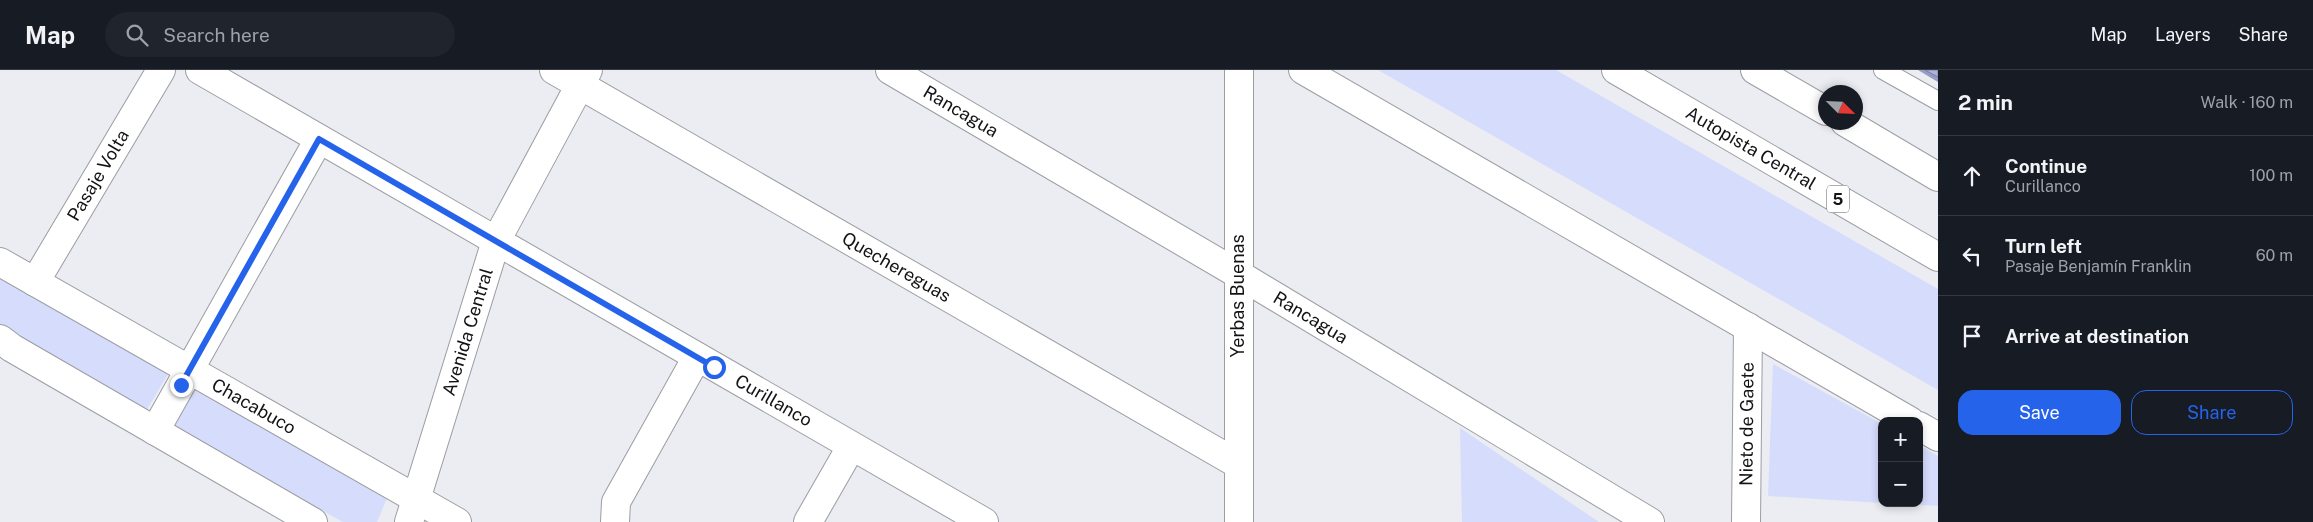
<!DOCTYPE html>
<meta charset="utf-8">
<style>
body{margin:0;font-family:"Public Sans",sans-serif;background:#20242c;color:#f1f3f6}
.controls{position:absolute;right:15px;bottom:15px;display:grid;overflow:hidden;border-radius:10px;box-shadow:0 2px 8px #0003}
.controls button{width:45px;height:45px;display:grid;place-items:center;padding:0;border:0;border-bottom:1px solid #363941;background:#171b24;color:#f1f3f6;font:25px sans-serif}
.compass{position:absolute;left:1818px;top:15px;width:45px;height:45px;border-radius:50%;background:#171b24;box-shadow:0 2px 8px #0003;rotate:114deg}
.stop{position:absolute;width:15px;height:15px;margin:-11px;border:4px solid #2563eb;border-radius:50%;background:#fff}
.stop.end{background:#2563eb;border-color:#fff;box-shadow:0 1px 5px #0008}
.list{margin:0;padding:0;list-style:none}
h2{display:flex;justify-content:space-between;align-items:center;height:65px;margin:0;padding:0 20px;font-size:21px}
h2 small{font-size:16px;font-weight:400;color:#9ea1a6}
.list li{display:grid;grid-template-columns:32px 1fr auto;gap:15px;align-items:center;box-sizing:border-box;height:80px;padding:0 20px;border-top:1px solid #363941}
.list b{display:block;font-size:19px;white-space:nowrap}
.list p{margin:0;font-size:16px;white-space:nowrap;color:#9ea1a6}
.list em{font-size:16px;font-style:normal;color:#9ea1a6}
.actions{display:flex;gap:10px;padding:15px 20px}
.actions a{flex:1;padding:11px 0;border:1px solid #2563eb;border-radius:15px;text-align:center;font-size:18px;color:#2563eb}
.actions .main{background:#2563eb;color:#fff}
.icon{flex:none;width:28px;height:28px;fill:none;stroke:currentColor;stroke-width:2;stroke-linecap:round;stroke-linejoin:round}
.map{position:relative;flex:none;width:1938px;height:452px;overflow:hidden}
header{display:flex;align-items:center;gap:30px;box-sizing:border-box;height:70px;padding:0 25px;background:#171b24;border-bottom:1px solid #363941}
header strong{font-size:24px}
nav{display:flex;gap:28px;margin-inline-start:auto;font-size:18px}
.search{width:350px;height:45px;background:#20242c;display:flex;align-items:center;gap:12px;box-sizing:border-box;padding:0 18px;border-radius:28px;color:#9ea1a6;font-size:19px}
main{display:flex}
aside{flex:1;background:#171b24}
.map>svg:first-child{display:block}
.green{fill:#d6dcfc}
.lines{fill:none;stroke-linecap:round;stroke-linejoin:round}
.lane-casing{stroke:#9b9da3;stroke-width:20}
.street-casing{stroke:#9b9da3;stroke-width:30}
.secondary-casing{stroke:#9b9da3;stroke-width:30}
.highway-casing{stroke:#9b9da3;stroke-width:30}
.lane{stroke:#fff;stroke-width:18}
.street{stroke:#fff;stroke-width:28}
.secondary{stroke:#fff;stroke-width:28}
.highway{stroke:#fff;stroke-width:28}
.wall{fill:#959bc2}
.building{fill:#adb4e1;stroke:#797e9e}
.route{stroke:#2563eb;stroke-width:6}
.labels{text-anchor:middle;stroke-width:4;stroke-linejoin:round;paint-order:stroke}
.shield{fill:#fff;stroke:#5a5a5c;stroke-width:1}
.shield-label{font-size:16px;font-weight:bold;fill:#131316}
.street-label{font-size:18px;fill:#131316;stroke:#fff}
</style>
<header>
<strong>Map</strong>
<div class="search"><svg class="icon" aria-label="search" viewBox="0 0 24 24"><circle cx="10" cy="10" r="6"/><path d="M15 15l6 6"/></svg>Search here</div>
<nav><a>Map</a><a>Layers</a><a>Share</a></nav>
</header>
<main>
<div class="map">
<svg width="1938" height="452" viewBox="0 0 1938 452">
<rect width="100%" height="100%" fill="#ebedf3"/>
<g class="green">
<path d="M1378,0H1556L1938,219V320Z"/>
<path d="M0,209L168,304L146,341L48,286L0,254Z"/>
<path d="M1773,294L1882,354V433L1768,426Z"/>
<path d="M194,320L387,428L377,452H343L174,357Z"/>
<path d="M1460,358L1599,452H1462Z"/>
<path d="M1919,375L1938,386V436L1888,433H1919Z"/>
</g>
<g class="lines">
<g class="lane-casing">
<path id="lane" d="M1883,0L1938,31"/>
</g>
<g class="street-casing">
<g id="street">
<path id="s1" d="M200,0L984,452"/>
<path id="s2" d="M554,0L1238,394"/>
<path id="s3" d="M890,0L1238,204L1650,452"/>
<path id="s4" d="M0,192L457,452"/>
<path id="s5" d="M35,212L161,0"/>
<path d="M0,269L12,278L313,452"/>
<path d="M155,361L319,69"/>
<path d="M615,452L616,432L697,287"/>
<path d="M808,452L851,377"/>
<path id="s6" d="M1746,452L1748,257"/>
</g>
</g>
<g class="secondary-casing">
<g id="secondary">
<path d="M1239,0V452"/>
<path d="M1303,0L1910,351"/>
<path d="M1919,356L1938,367"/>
<path id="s7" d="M409,452L496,171L588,0"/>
</g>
</g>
<g class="highway-casing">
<g id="highway">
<path id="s8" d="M1616,0L1938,187"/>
<path d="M1755,0L1826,41"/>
<path d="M1845,52L1938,107"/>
</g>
</g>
<use href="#lane" class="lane"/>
<use href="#street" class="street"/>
<use href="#secondary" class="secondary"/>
<use href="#highway" class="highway"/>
</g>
<path class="wall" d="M1918,0H1938V12Z"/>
<path class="building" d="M1925,0H1938V7Z"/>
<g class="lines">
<path class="route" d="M181,315L319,69L714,297"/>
</g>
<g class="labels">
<rect class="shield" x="1827" y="115.5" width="22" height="27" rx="4"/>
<g class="shield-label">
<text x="1838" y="135">5</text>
</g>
<g class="street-label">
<text dy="6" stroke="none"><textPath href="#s3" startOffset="82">Rancagua</textPath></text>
<text dy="6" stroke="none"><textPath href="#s8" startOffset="156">Autopista Central</textPath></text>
<text dy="6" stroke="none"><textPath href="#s5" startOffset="124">Pasaje Volta</textPath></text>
<text dy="6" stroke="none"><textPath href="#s2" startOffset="395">Quechereguas</textPath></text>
<text transform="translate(1238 226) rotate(-90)" y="6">Yerbas Buenas</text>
<text dy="6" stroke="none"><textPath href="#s3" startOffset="488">Rancagua</textPath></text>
<text dy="6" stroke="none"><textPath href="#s7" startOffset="199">Avenida Central</textPath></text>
<text dy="6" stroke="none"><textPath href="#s1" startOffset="662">Curillanco</textPath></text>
<text dy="6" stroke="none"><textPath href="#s4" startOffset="292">Chacabuco</textPath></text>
<text dy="6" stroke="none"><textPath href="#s6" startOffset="98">Nieto de Gaete</textPath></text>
</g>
</g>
</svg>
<div class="controls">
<button>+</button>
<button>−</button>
</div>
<svg class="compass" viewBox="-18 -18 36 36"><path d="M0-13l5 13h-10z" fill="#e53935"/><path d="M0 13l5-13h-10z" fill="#9ea1a6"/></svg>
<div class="stop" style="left:714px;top:297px"></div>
<div class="stop end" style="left:181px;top:315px"></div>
</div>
<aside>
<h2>2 min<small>Walk · 160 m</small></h2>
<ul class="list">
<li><svg class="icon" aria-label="ahead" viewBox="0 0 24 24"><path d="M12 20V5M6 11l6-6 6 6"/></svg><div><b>Continue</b><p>Curillanco</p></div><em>100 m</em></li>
<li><svg class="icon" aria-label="left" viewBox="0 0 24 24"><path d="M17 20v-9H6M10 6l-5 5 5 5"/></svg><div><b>Turn left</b><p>Pasaje Benjamín Franklin</p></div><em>60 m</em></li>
<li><svg class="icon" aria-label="arrive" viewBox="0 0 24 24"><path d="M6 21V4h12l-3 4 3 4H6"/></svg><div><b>Arrive at destination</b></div></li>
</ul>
<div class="actions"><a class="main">Save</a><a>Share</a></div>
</aside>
</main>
